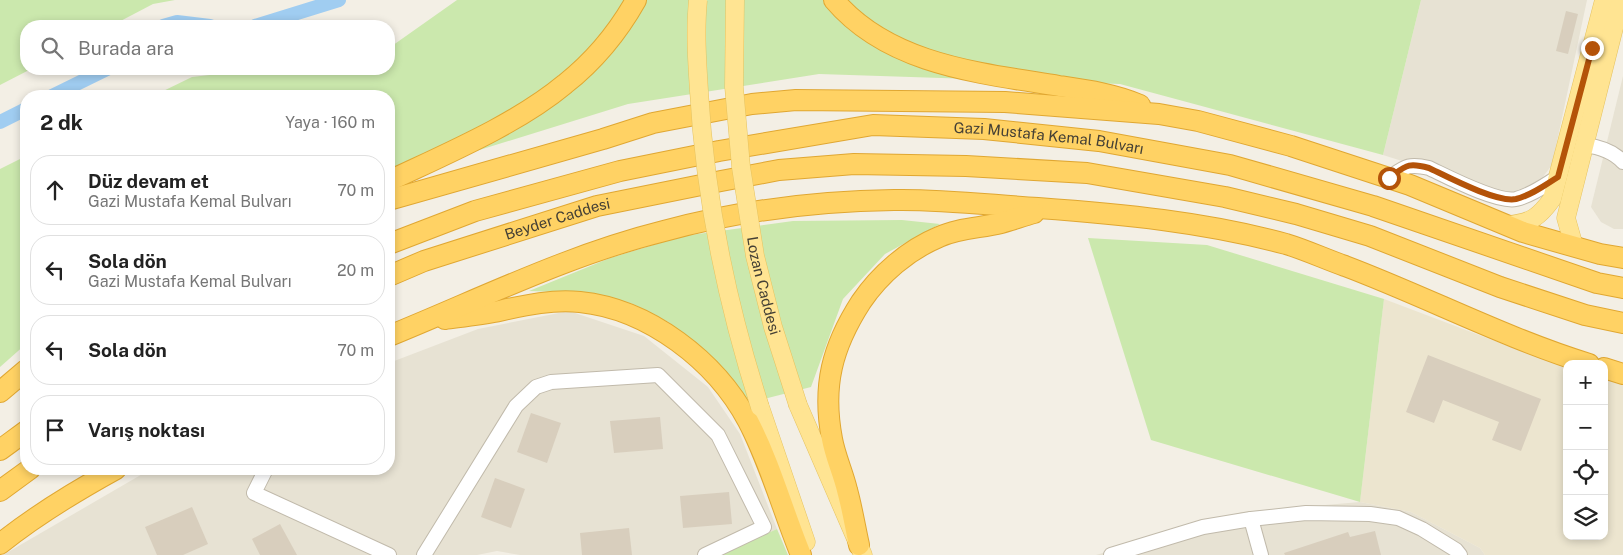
<!DOCTYPE html>
<html lang="tr">
<meta charset="utf-8">
<style>
body{margin:0;font-family:"Public Sans",sans-serif;background:#f6f6f6;color:#222}
.controls{position:absolute;right:15px;bottom:15px;display:grid;overflow:hidden;border-radius:10px;box-shadow:0 2px 8px #0003}
.controls button{width:45px;height:45px;display:grid;place-items:center;padding:0;border:0;border-bottom:1px solid #e0e0e0;background:#fff;color:#222;font:25px sans-serif}
.stop{position:absolute;width:15px;height:15px;margin:-11px;border:4px solid #b45309;border-radius:50%;background:#fff}
.stop.end{background:#b45309;border-color:#fff;box-shadow:0 1px 5px #0008}
.list{margin:0;padding:0;list-style:none}
h2{display:flex;justify-content:space-between;align-items:center;height:65px;margin:0;padding:0 20px;font-size:21px}
h2 small{font-size:16px;font-weight:400;color:#767676}
.list li{display:grid;grid-template-columns:32px 1fr auto;gap:15px;align-items:center;box-sizing:border-box;height:70px;margin:0 10px 10px;padding:0 10px;border:1px solid #e0e0e0;border-radius:20px}
.list b{display:block;font-size:19px;white-space:nowrap}
.list p{margin:0;font-size:16px;white-space:nowrap;color:#767676}
.list em{font-size:16px;font-style:normal;color:#767676}
.icon{flex:none;width:28px;height:28px;fill:none;stroke:currentColor;stroke-width:2;stroke-linecap:round;stroke-linejoin:round}
.map{position:relative;flex:none;width:1623px;height:555px;overflow:hidden}
.search{position:absolute;background:#fff;box-shadow:0 2px 8px #0003;left:20px;top:20px;width:375px;height:55px;display:flex;align-items:center;gap:12px;box-sizing:border-box;padding:0 18px;border-radius:20px;color:#767676;font-size:19px}
.panel{position:absolute;background:#fff;box-shadow:0 2px 8px #0003;left:20px;top:90px;width:375px;height:385px;border-radius:20px}
.map>svg:first-child{display:block}
.residential{fill:#e7e2d3}
.education{fill:#ece5cf}
.green{fill:#cbe8ad}
.lines{fill:none;stroke-linecap:round;stroke-linejoin:round}
.canal{stroke:#a0cdf1;stroke-width:14}
.building{fill:#d8cebd}
.minor-casing{stroke:#c1baab;stroke-width:16}
.major-casing{stroke:#e6c360;stroke-width:19}
.highway-casing{stroke:#e0a732;stroke-width:22}
.minor{stroke:#fff;stroke-width:14}
.major{stroke:#ffe492;stroke-width:18}
.highway{stroke:#ffd264;stroke-width:20}
.major-bridge-casing{stroke:#e6c360;stroke-width:19;stroke-linecap:butt}
.major-bridge{stroke:#ffe492;stroke-width:18}
.route{stroke:#b45309;stroke-width:6}
.labels{text-anchor:middle;stroke-width:4;stroke-linejoin:round;paint-order:stroke}
.street-label{font-size:15px;fill:#454035;stroke:#fff}
</style>
<div class="map">
<svg width="1623" height="555" viewBox="0 0 1623 555">
<rect width="100%" height="100%" fill="#f3efe5"/>
<g class="residential">
<path d="M1421,0H1587L1552,165L1536,186L1514,193L1497,191L1383,155Z"/>
<path d="M1623,76V229H1614L1601,222L1591,207Z"/>
<path d="M569,311L644,336L708,387L740,434L777,529L719,555H520L497,551L477,555H3L151,469H389V363L478,329Z"/>
<path d="M1360,502L1411,512L1480,548L1485,555H1096L1242,512Z"/>
</g>
<path class="education" d="M1384,299L1540,358L1567,366V536H1604V376L1623,380V555H1485L1480,548L1411,512L1360,502Z"/>
<g class="green">
<path d="M0,0H175L153,4L111,26H26V69H31L0,85Z"/>
<path d="M457,0H1421L1383,155L1120,84L819,74L628,104L389,178V96H153L192,77L263,69H389V48Z"/>
<path d="M26,156V344L0,367V169Z"/>
<path d="M902,220L940,224L885,254L843,299L811,387L745,404L718,368L670,323L633,304L587,293L529,291L610,258L683,236L793,221Z"/>
<path d="M1088,238L1207,245L1384,299L1360,502L1151,440Z"/>
<path d="M777,529L788,555H719Z"/>
</g>
<g class="lines">
<g class="canal">
<path d="M163,26L177,22L210,26"/>
<path d="M255,26L339,0"/>
<path d="M52,96L107,69"/>
<path d="M0,122L26,109"/>
</g>
</g>
<g class="building">
<path d="M1566,11L1578,14L1568,54L1556,51Z"/>
<path d="M1428,355L1541,399L1521,451L1492,440L1499,422L1443,400L1434,423L1406,412Z"/>
<path d="M531,413L561,423L547,463L517,452Z"/>
<path d="M660,417L663,449L614,453L610,421Z"/>
<path d="M495,478L525,489L511,528L481,517Z"/>
<path d="M729,492L732,524L683,528L680,496Z"/>
<path d="M192,507L208,544L183,555H157L145,527Z"/>
<path d="M280,524L297,555H260L252,539Z"/>
<path d="M629,528L632,555H582L580,533Z"/>
<path d="M1375,531L1381,555H1285L1284,553L1348,532L1350,537Z"/>
</g>
<g class="lines">
<g class="minor-casing">
<g id="minor">
<path d="M1585,145C1600,147 1613,151 1623,162"/>
<path d="M1389,178C1405,167 1408,163 1429,168C1448,177 1497,203 1516,199C1532,195 1545,185 1558,177"/>
<path d="M266,469L254,493L389,555"/>
<path d="M1251,519L1261,555"/>
<path d="M424,555L516,406L536,387L551,382L658,375L718,435L764,527L705,555"/>
<path d="M1111,555L1203,527L1251,519L1306,513L1370,514L1398,518L1422,529L1456,550L1460,555"/>
</g>
</g>
<g class="major-casing">
<g id="major">
<path d="M1508,225C1531,223 1539,217 1552,199L1604,0"/>
<path d="M1574,246L1566,218L1621,0"/>
<path d="M798,405L863,555"/>
<path d="M760,407L806,542"/>
</g>
</g>
<g class="highway-casing">
<g id="highway">
<path d="M834,0C889,65 980,73 1059,86C1086,90 1115,94 1140,105"/>
<path d="M389,181C446,154 517,124 565,84C594,61 618,32 636,0"/>
<path d="M389,200L603,139L653,123L752,104L796,100L1005,102L1159,114L1198,121L1291,146L1410,185L1523,232L1600,254L1623,258"/>
<path id="s1" d="M389,244L475,211L620,171L719,151L873,125L984,129L1099,141L1230,165L1373,206L1597,283L1623,288"/>
<path id="s2" d="M389,276L424,261L597,206L721,181L779,170L854,164L966,166L1087,173L1225,197L1296,214L1370,236L1500,287L1585,315L1623,323"/>
<path d="M445,319C461,317 478,315 494,312C522,306 550,299 580,302C649,309 716,361 748,421C770,463 783,511 801,555"/>
<path d="M389,336C480,299 568,255 664,231C738,211 817,201 894,200C941,199 990,205 1038,208C1121,214 1205,222 1286,244C1306,250 1325,259 1345,266C1427,297 1505,338 1589,364"/>
<path d="M1604,368L1623,374"/>
<path d="M0,392L26,370"/>
<path d="M0,450L26,431"/>
<path d="M0,491L30,469"/>
<path d="M0,544C36,515 76,491 116,469"/>
<path d="M859,545C855,527 852,508 847,490C843,473 835,456 832,439C822,386 832,347 861,302C880,274 908,250 939,237C958,228 981,228 1001,223C1012,220 1023,216 1034,213"/>
</g>
</g>
<use href="#minor" class="minor"/>
<use href="#major" class="major"/>
<use href="#highway" class="highway"/>
<g class="major-bridge-casing">
<g id="major-bridge">
<path d="M698,0C695,30 697,61 699,91C705,199 727,304 760,407"/>
<path id="s3" d="M735,0L734,87L741,167L755,256L773,327L798,405"/>
</g>
</g>
<use href="#major-bridge" class="major-bridge"/>
</g>
<g class="lines">
<path class="route" d="M1389,178C1406,166 1407,162 1429,168C1448,177 1497,203 1516,199C1532,195 1545,185 1558,177L1592,48"/>
</g>
<g class="labels">
<g class="street-label">
<text dy="5" stroke="none"><textPath href="#s1" startOffset="676">Gazi Mustafa Kemal Bulvarı</textPath></text>
<text dy="5" stroke="none"><textPath href="#s2" startOffset="178">Beyder Caddesi</textPath></text>
<text dy="5" stroke="none"><textPath href="#s3" startOffset="288">Lozan Caddesi</textPath></text>
</g>
</g>
</svg>
<div class="controls">
<button>+</button>
<button>−</button>
<button><svg class="icon" aria-label="locate" viewBox="0 0 24 24"><circle cx="12" cy="12" r="6"/><path d="M12 2v4M12 18v4M2 12h4M18 12h4"/></svg></button>
<button><svg class="icon" aria-label="layers" viewBox="0 0 24 24"><path d="M12 4l9 5-9 5-9-5zM3 14l9 5 9-5"/></svg></button>
</div>
<div class="stop" style="left:1389px;top:178px"></div>
<div class="stop end" style="left:1592px;top:48px"></div>
<div class="search"><svg class="icon" aria-label="search" viewBox="0 0 24 24"><circle cx="10" cy="10" r="6"/><path d="M15 15l6 6"/></svg>Burada ara</div>
<section class="panel">
<h2>2 dk<small>Yaya · 160 m</small></h2>
<ul class="list">
<li><svg class="icon" aria-label="ahead" viewBox="0 0 24 24"><path d="M12 20V5M6 11l6-6 6 6"/></svg><div><b>Düz devam et</b><p>Gazi Mustafa Kemal Bulvarı</p></div><em>70 m</em></li>
<li><svg class="icon" aria-label="left" viewBox="0 0 24 24"><path d="M17 20v-9H6M10 6l-5 5 5 5"/></svg><div><b>Sola dön</b><p>Gazi Mustafa Kemal Bulvarı</p></div><em>20 m</em></li>
<li><svg class="icon" aria-label="left" viewBox="0 0 24 24"><path d="M17 20v-9H6M10 6l-5 5 5 5"/></svg><div><b>Sola dön</b></div><em>70 m</em></li>
<li><svg class="icon" aria-label="arrive" viewBox="0 0 24 24"><path d="M6 21V4h12l-3 4 3 4H6"/></svg><div><b>Varış noktası</b></div></li>
</ul>
</section>
</div>
